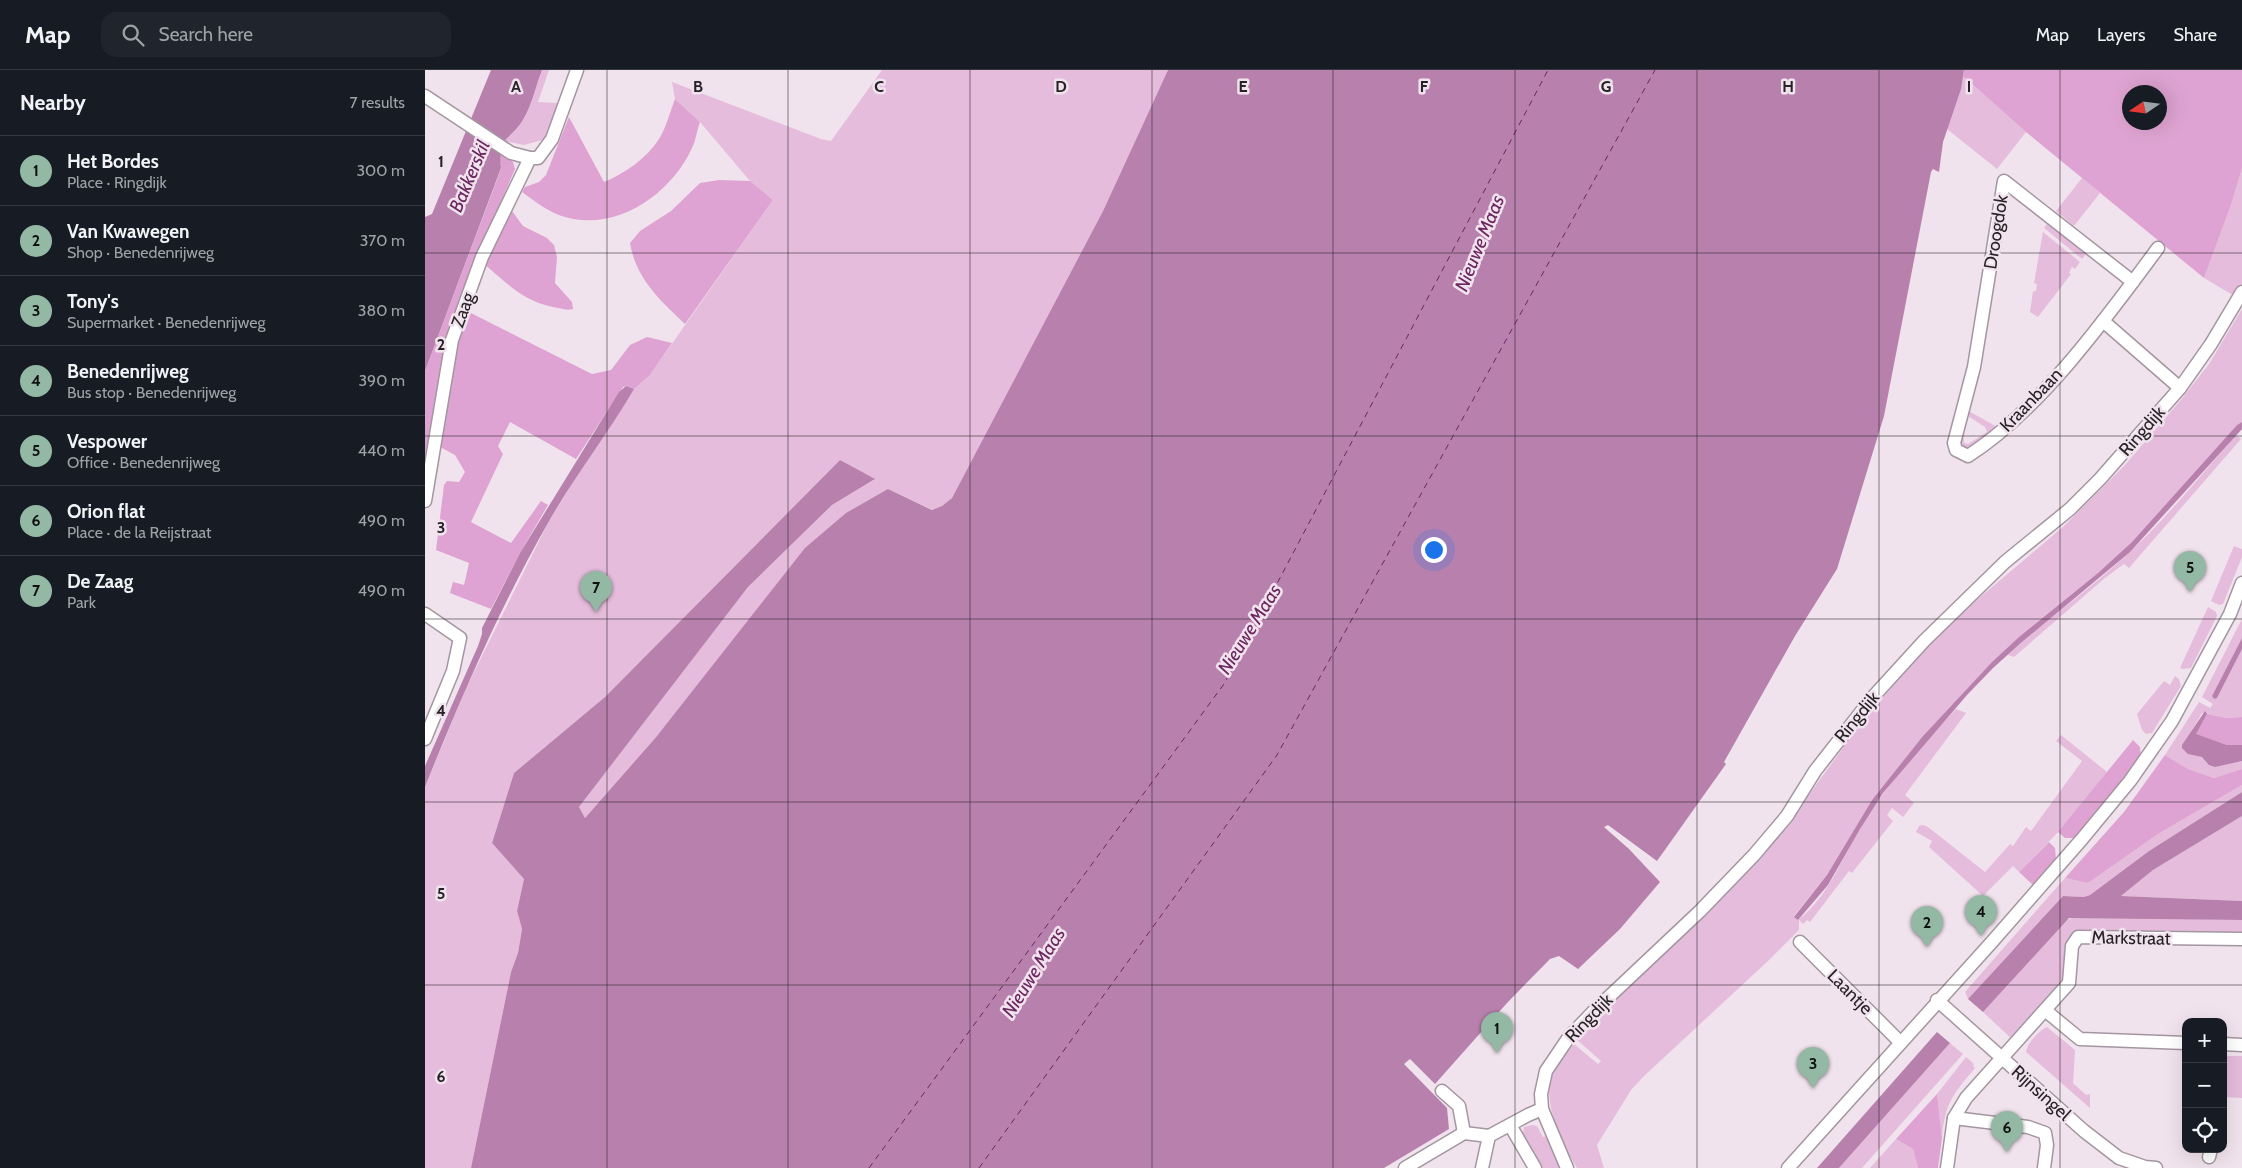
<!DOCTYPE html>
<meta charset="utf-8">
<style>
body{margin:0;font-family:Cabin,sans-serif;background:#20242c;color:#f1f3f6}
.controls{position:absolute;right:15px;bottom:15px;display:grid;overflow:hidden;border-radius:10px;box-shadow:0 5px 20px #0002}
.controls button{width:45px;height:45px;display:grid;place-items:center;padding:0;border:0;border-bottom:1px solid #363941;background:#171b24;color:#f1f3f6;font:25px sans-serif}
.compass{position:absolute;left:1697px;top:15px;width:45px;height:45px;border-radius:50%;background:#171b24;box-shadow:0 5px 20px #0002;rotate:257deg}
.you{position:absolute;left:1008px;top:479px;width:18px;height:18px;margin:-12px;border:4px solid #fff;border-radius:50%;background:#1a73e8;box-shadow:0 0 0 8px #1a73e833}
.badge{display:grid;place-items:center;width:32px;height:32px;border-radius:50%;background:#93b9a5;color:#111;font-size:16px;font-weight:700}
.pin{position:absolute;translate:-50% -41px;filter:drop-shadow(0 1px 2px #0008)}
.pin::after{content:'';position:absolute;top:26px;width:18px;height:15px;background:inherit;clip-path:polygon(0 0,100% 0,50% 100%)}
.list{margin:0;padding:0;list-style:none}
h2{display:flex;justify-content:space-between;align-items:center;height:65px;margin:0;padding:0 20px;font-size:21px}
h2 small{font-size:16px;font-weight:400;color:#9ea1a6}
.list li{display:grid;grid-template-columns:32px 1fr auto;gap:15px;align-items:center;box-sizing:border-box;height:70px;padding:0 20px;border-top:1px solid #363941}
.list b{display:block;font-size:19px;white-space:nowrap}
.list p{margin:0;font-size:16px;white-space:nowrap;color:#9ea1a6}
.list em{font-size:16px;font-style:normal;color:#9ea1a6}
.icon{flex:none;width:28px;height:28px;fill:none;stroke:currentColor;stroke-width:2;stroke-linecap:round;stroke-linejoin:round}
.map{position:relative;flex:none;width:1817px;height:1098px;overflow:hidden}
header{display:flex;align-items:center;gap:30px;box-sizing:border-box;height:70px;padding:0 25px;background:#171b24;border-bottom:1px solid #363941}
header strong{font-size:24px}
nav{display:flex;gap:28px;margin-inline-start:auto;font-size:18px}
.search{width:350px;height:45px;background:#20242c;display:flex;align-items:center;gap:12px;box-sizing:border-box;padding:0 18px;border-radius:15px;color:#9ea1a6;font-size:19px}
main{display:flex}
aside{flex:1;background:#171b24}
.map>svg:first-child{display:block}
.green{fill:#e5bcdc;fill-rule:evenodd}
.forest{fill:#dea3d2;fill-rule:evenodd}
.water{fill:#b880ad}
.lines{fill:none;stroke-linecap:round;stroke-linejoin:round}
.ferry{stroke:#6a265f;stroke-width:1;stroke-dasharray:6 5;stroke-linecap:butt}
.minor-casing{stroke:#a396a0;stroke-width:15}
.minor{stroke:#fff;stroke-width:12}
.grid{fill:none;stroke:#262225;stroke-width:1;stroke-opacity:0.55}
.labels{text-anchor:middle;stroke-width:5;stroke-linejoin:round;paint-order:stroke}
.street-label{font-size:18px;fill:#262225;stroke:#f1e3ed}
.water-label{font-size:19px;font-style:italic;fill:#6a265f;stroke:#f1e3ed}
.grid-label{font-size:16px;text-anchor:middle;font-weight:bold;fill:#262225;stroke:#f1e3ed;stroke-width:5;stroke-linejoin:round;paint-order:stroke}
</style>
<header>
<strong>Map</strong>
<div class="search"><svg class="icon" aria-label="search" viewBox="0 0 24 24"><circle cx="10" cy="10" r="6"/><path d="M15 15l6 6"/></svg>Search here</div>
<nav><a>Map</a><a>Layers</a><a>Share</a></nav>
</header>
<main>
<aside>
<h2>Nearby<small>7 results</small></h2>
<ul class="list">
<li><span class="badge">1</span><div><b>Het Bordes</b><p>Place · Ringdijk</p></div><em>300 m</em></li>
<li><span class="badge">2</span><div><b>Van Kwawegen</b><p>Shop · Benedenrijweg</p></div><em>370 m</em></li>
<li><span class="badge">3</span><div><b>Tony's</b><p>Supermarket · Benedenrijweg</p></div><em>380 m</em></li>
<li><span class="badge">4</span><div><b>Benedenrijweg</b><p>Bus stop · Benedenrijweg</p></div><em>390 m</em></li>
<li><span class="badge">5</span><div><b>Vespower</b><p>Office · Benedenrijweg</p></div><em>440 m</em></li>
<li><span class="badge">6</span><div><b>Orion flat</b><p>Place · de la Reijstraat</p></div><em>490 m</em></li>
<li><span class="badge">7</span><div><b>De Zaag</b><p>Park</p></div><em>490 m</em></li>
</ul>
</aside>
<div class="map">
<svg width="1817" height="1098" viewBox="0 0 1817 1098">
<rect width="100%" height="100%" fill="#f1e3ed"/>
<g class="green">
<path d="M117,0H124L113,32L133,33L121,69L99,75L79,71L99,48Z"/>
<path d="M457,0H743L678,141L527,428L517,436L508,440L463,419L232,666L160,748L154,737L323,517L407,435L449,410L415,390L180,627L89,703L67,773L99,809L92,841L97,859L93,883L86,902L46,1098H0V717L41,618L123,453L161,391L209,319L225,305L348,130L325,111L275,52L250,29L247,12L396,69L406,71Z"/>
<path d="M1538,6L1601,62L1572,99L1522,59Z"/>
<path d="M1817,98V213L1811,227L1779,208L1806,135Z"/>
<path d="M1657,108L1675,123L1649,156L1631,141Z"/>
<path d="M1624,151L1663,182L1657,189L1619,158Z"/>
<path d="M1618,162L1655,192L1650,199L1647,197L1644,203L1646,204L1613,247L1605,242L1608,221H1611L1612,214L1609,213Z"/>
<path d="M1817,239V352L1812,355L1707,472L1673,503L1594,567L1567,592L1498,666L1447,730L1402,805L1369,846L1373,850C1407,824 1420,779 1443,745C1469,707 1499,673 1531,639L1541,643L1480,725L1489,733L1478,747L1467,738L1462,745L1468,751L1427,803L1424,801L1385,852L1382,850L1378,854L1374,850V860L1343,891L1218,1007L1206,1020L1172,1075L1179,1098H1152C1139,1077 1116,1030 1127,1006C1132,995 1141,984 1149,974L1173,994L1176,991L1150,968L1367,748L1439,649L1504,575L1533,546L1639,456L1700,395L1755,331L1784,294Z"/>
<path d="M1540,339L1574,358L1540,380L1532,370ZM1543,346L1560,357L1562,362L1543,374L1539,373L1538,363Z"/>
<path d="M1811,365L1816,369L1704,498L1699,494L1680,508L1589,587L1583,585C1619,551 1660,523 1697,489C1739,452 1774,407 1811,365Z"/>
<path d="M1809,476L1817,479V487L1798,534L1794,535L1786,531Z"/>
<path d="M1783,537L1791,542L1792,546L1766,598L1758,599L1755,598Z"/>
<path d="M1817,549V568L1787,626L1789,629L1792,628L1817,579V647L1802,648L1777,643L1757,677L1763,683L1777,687L1788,696L1817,691V699L1789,708L1763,699L1740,685L1774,632L1785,638L1788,634L1777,627Z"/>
<path d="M1750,606L1754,609L1756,616L1727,663L1721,664L1717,660L1712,644L1739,611L1745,615Z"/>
<path d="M1636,665L1682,702L1641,754L1594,802L1588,796L1558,826L1504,777L1507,771L1491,762L1494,756L1498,755L1503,757L1560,802L1585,774L1588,776L1601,757L1606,761L1657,691L1631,671Z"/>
<path d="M1817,715V722L1724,781L1665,825L1659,827L1638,826L1543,929L1540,922L1640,808L1662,813L1666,811L1733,764Z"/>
<path d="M1817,746V831L1696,826L1728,800Z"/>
<path d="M1651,846L1817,850V863L1656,860C1631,866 1643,894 1637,914L1589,971L1558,942L1638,852Z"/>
<path d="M1622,957L1650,980L1648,1013L1661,1025L1665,1024V1038L1601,982C1602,973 1615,960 1622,957Z"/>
<path d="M1525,973L1538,984L1437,1098H1414Z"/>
<path d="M1798,986H1817V1028L1798,1027Z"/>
<path d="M1541,987L1549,994L1548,996L1550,998C1528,1024 1520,1033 1517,1068L1512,1024Z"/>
<path d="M1107,1055L1112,1056L1118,1067L1122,1066L1136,1098H1115L1095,1065L1098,1063L1099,1057Z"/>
<path d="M1471,1069L1488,1079L1493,1098H1445Z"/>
</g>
<g class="forest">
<path d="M1539,0H1817V98L1806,135L1779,208L1601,62L1538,6ZM1704,22H1734V52H1704Z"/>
<path d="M250,29L275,52C272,60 271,70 267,78C246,124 192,162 140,147C123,142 111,132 97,122L100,117L114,112L121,105L144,47L179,112C200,103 221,89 234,69C241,58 245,42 250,29Z"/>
<path d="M74,82L88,92L90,99L56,178L0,396V301L76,99Z"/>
<path d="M294,110L325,111L348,130L260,254C235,230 211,209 205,173L215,161L246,141L275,113Z"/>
<path d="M87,141L98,156L122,168L129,175L132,187L130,213L147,232L148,239C141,241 135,238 128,237C96,230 82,213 58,193L69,169Z"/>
<path d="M42,241L167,304L186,300L205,275L222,267L247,273L225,305L209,319L201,316L198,317L151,389L85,352L73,376L78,384L46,452L86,473L116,431L123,435L95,483L66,539L25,523L28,512L39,515L44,493L11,480L19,415L22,411L34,412L40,402L30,385L15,377L33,275Z"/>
<path d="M1782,644L1802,648L1817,647V675H1802L1772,665L1771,663Z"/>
<path d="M1708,670L1715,677L1716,688L1651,768H1640L1633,762Z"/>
<path d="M1740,685L1763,699L1789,708L1817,699V715L1733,764L1666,811L1662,813L1640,808L1699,742Z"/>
<path d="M1624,772L1630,778L1631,790L1608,815L1594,802Z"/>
<path d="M1512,1024L1517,1068L1513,1098H1493L1488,1079L1471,1069Z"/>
</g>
<g class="water">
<path d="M66,0H117C111,15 107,34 99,48C85,72 72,65 76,98L0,301V147L7,144Z"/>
<path d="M743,0H1539L1536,19L1518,72L1514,102L1508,99L1506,102L1459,346L1412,499L1370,566L1299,692L1301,694L1232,791L1183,755L1179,757L1204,779L1235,812L1195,859L1153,899L1134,886L1125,889L1082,933L1010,1014L985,989L979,994L1022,1038L1024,1059L959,1098H46L86,902L93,883L97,859L92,841L99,809L67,773L89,703L180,627L415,390L450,409L407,435L323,517L154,737L160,748L232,666L380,478L421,443L463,419L507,440L517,436L527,428L678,141Z"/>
<path d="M201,316L209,319C182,365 149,407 123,453C75,537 36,627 0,717V696L53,576L57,564V558L95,483L194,322Z"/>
<path d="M1817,352V359L1705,482L1597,572L1568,598L1542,625L1458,723L1435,759L1403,815L1373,850L1369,847L1402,805L1447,730L1498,666L1567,592L1594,567L1673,503L1707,472L1812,355Z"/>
<path d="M1817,568V579L1792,628L1789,629L1787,626Z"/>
<path d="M1780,641L1782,644L1771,664L1802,675H1817V691L1790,697L1784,695L1777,687L1763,684L1757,678V675Z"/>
<path d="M1817,722V746L1728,800L1696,826L1817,831V850L1644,848L1558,942L1543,929L1638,826L1659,827L1665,825L1724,781Z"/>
<path d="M1512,962L1525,973L1414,1098H1392Z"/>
</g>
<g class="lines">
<g class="ferry">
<path d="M444,1098L799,614L1123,0"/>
<path d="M554,1098L852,685L1230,0"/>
</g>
<g class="minor-casing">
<g id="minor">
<path d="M0,26L86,83L105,88H113L127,69L152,0"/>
<path d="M1708,212L1579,111L1549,297L1529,373L1531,380L1543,386C1616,339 1682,247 1733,178"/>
<path d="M1678,251L1755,318"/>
<path d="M0,431L27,270L57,187L105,88"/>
<path d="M0,544L35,568L28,601L0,669"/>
<path d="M1375,872L1475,972"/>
<path d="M1512,930L1659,1061L1694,1088L1720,1097L1731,1098"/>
<path d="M1621,941L1655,969L1761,973"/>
<path d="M1798,974L1817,975"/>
<path d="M1017,1021L1034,1036L1039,1063"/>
<path d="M1529,1048L1603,1057L1620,1063L1622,1075L1619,1098"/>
<path d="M1085,1055L1110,1098"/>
<path d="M1784,1087L1786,1079"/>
<path d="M980,1098L1039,1063L1064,1066"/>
<path d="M1057,1098L1064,1066L1103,1045L1117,1039"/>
<path d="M1142,1098L1117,1039L1116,1024L1121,1001L1144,967L1170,940L1275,841L1329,785L1362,746L1390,701L1447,628L1499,571L1580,492L1645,439L1675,409L1755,318L1786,274L1817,222"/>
<path d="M1363,1098L1566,873L1657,769L1705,711L1747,651L1805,544L1817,513"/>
<path d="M1522,1098L1529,1048L1541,1028L1644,913L1647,876L1653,867L1817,869"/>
</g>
</g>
<use href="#minor" class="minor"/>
</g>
<path class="grid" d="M182,0V1098M363,0V1098M545,0V1098M727,0V1098M908,0V1098M1090,0V1098M1272,0V1098M1454,0V1098M1635,0V1098M0,183H1817M0,366H1817M0,549H1817M0,732H1817M0,915H1817"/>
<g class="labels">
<g class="street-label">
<text transform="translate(1571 162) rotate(-81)" y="6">Droogdok</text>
<text transform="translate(38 240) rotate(-70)" y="6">Zaag</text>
<text transform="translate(1606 330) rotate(-46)" y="6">Kraanbaan</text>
<text transform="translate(1717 361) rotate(-49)" y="6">Ringdijk</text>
<text transform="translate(1432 647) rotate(-51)" y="6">Ringdijk</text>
<text transform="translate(1706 868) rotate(1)" y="6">Markstraat</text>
<text transform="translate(1425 922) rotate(45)" y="6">Laantje</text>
<text transform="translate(1164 948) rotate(-46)" y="6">Ringdijk</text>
<text transform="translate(1616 1023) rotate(42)" y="6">Rijnsingel</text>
</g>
<g class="water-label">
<text transform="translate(44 106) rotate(-67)" y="7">Bakkerskil</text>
<text transform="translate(1054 173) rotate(-68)" y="7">Nieuwe Maas</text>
<text transform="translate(824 559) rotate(-58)" y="7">Nieuwe Maas</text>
<text transform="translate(608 902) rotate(-58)" y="7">Nieuwe Maas</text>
</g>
</g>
<g class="grid-label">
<text x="91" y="22">A</text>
<text x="273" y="22">B</text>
<text x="454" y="22">C</text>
<text x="636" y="22">D</text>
<text x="818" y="22">E</text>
<text x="999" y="22">F</text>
<text x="1181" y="22">G</text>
<text x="1363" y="22">H</text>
<text x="1544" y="22">I</text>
<text x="16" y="97">1</text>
<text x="16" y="280">2</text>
<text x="16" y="463">3</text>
<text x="16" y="646">4</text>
<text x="16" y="829">5</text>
<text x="16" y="1012">6</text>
</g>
</svg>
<div class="controls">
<button>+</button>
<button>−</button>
<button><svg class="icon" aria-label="locate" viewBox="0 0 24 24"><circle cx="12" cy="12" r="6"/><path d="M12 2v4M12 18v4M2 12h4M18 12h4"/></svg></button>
</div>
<svg class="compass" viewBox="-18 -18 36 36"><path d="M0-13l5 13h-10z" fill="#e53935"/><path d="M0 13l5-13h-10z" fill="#9ea1a6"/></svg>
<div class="you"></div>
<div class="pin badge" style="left:1072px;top:983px">1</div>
<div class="pin badge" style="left:1502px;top:877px">2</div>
<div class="pin badge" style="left:1388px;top:1018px">3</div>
<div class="pin badge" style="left:1556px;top:866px">4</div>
<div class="pin badge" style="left:1765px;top:522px">5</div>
<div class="pin badge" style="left:1582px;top:1082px">6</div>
<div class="pin badge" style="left:171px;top:542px">7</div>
</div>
</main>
